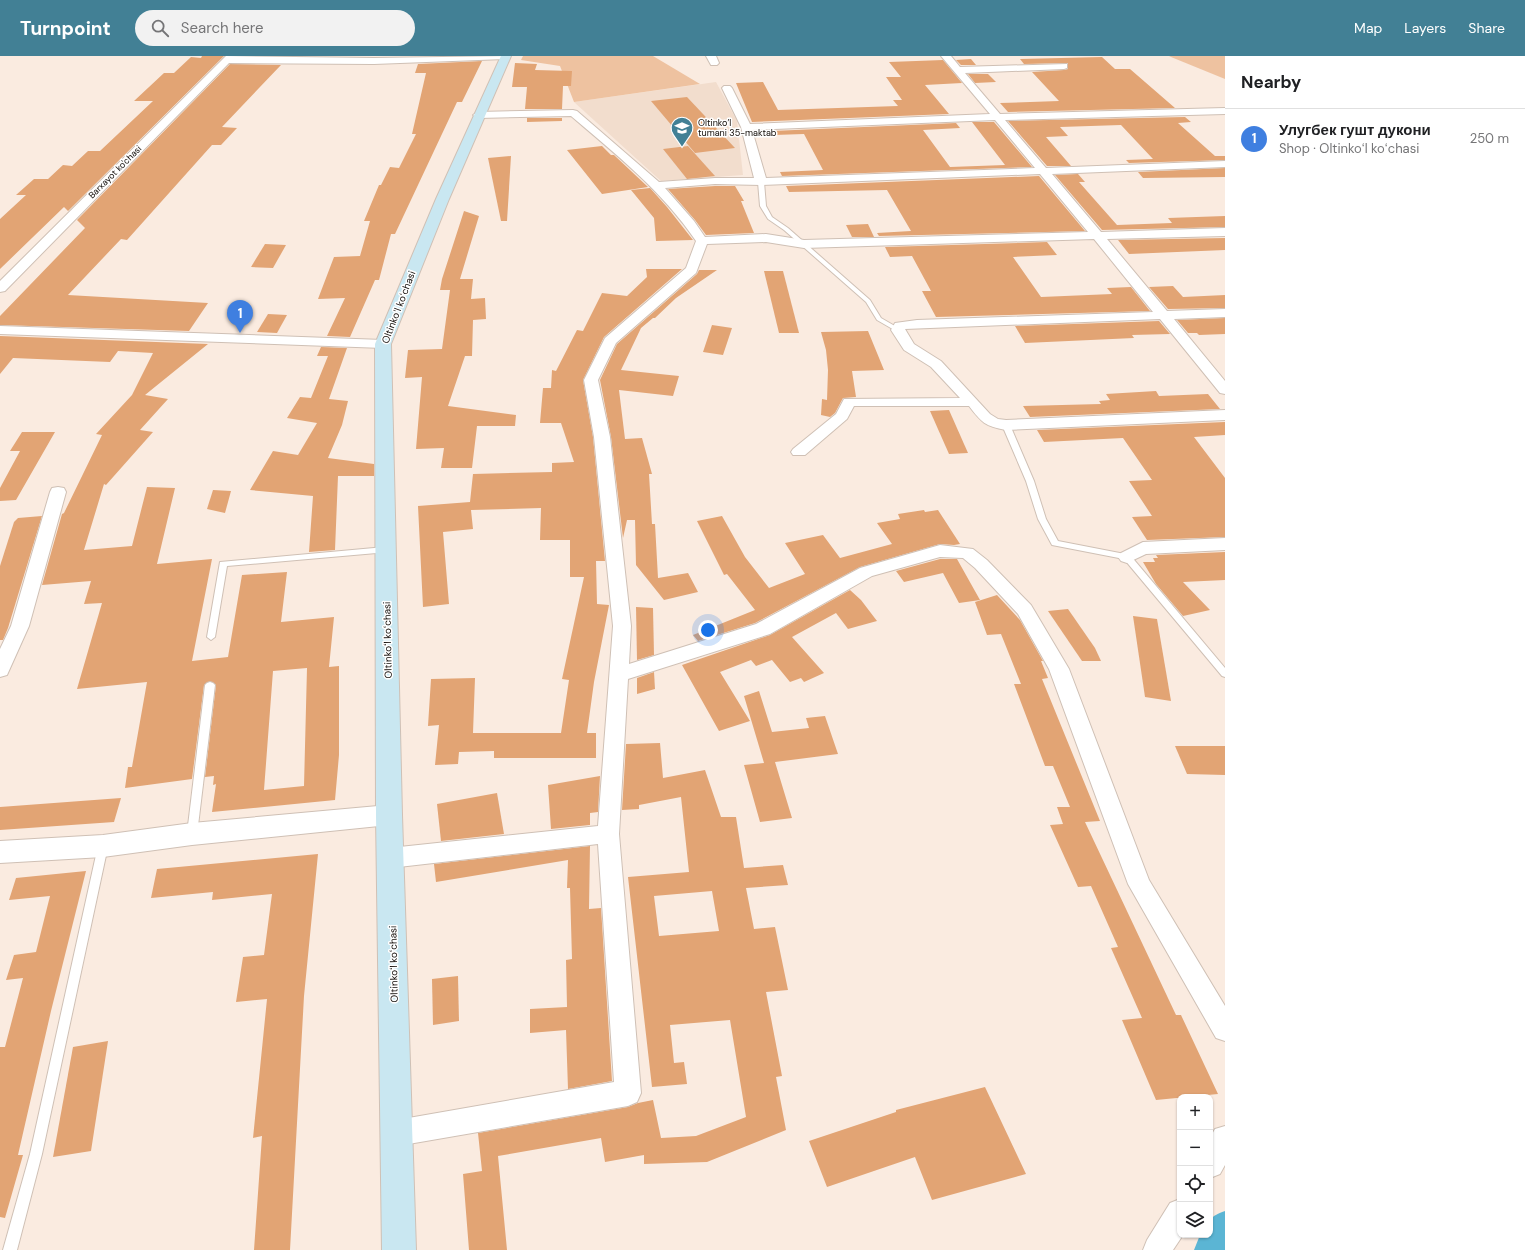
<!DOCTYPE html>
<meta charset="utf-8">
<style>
body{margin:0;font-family:"DM Sans",sans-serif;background:#f2f2f2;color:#202124}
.controls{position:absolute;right:12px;bottom:12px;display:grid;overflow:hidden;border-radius:8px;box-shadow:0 1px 3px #0004}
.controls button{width:36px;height:36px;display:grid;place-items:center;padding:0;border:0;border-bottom:1px solid #e0e0e0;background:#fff;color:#202124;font:20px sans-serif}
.you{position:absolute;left:708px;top:574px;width:14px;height:14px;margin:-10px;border:3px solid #fff;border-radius:50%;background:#1a73e8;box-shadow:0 0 0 6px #1a73e833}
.badge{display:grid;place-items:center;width:26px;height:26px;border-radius:50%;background:#428095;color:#fff;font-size:13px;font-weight:700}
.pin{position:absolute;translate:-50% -33px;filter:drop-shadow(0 1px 2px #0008)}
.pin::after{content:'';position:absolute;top:21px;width:14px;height:12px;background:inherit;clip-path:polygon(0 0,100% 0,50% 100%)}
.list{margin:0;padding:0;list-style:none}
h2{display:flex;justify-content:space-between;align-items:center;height:52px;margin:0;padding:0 16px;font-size:17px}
h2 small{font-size:13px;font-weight:400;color:#757577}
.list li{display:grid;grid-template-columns:26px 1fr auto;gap:12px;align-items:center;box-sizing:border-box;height:60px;padding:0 16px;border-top:1px solid #e0e0e0}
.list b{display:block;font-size:15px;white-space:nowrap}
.list p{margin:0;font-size:13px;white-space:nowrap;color:#757577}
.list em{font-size:13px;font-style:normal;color:#757577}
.icon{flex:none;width:22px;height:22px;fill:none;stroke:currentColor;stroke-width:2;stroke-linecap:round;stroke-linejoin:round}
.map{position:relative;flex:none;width:1225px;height:1194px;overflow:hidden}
header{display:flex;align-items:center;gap:24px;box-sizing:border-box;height:56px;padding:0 20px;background:#428095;color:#fff}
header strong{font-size:19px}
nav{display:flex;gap:22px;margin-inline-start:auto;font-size:14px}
.search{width:280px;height:36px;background:#f2f2f2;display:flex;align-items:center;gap:10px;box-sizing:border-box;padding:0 14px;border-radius:22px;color:#757577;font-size:15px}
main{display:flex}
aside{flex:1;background:#fff}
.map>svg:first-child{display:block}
.built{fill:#f2ddcd}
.green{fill:#eec2a0}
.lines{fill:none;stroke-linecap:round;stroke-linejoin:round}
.canal{fill:#5bb5d4;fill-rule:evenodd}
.building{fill:#e2a474;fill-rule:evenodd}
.service-casing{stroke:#cfc0b5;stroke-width:2}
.minor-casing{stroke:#cfc0b5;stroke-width:2}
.tertiary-casing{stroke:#cfc0b5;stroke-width:2}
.secondary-casing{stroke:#cfc0b5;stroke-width:2}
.service{fill:#fff;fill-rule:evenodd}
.minor{fill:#fff;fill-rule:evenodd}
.tertiary{fill:#fff;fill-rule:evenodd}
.secondary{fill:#c9e7f1;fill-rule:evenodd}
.labels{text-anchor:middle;stroke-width:3;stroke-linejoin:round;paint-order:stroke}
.far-poi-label{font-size:9px;fill:#100b07;stroke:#fff;text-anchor:start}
.far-street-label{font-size:9px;fill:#100b07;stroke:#fff}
.street-label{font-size:10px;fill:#100b07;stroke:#fff}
</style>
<header>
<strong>Turnpoint</strong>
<div class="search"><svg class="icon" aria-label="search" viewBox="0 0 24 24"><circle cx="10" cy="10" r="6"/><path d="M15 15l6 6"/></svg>Search here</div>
<nav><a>Map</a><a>Layers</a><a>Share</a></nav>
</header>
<main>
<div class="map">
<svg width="1225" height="1194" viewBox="0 0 1225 1194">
<rect width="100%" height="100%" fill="#faebe0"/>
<path class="built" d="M716,26L737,65L743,119L661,125L574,46Z"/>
<g class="green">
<path d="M523,0H653L700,28L574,46L560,10L521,4Z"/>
<path d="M1169,0H1225V23L1171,1Z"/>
</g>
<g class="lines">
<path class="canal" d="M1225,1155V1194H1194L1200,1179H1210C1210,1162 1209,1161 1225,1155Z"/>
</g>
<g class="building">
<path d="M202,0H224L68,155L64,151L0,213V163L26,139H16L34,123H48L63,109L72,110L88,95H100L153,45H134L164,17H174L191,1L201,2Z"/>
<path d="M1102,1L1115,13H1130L1175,52L1008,56L1000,47L1059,45L1032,16L1064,14L1068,13V7L1024,8L1020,3Z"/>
<path d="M971,3L976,9H981H961L956,4Z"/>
<path d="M943,4L962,27L925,29L949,58L752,66L736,27L763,26L778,54L898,50L893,44H902L886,21H901L889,6Z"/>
<path d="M482,5L462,46H457L395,178H391L379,224H375L350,281L327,280L345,242L318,243L334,201L360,200L370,165H364L379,129H381L390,111L399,112L416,78H412L426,17H415L418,8Z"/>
<path d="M515,7L537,8L535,14L572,15L571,30H563L562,53H525L527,31H512Z"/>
<path d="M230,8L281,9L222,71L237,72L221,89H212L127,184L121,183L68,239L208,247L189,275L0,269V260L85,172L77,164Z"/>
<path d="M968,18H988L996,26L975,27Z"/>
<path d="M687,41L735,92L695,97L651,45Z"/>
<path d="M1185,61L1191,66L1178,67L1215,100H1225V104L1129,107L1126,104L1153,103L1121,69L1060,71L1068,80L1046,81L1071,110H1047L1008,65Z"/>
<path d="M527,62H562V65L527,66Z"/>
<path d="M972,66H994L1032,111L782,120L780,116L823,114L804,78L774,79L772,75L956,67L960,72L923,74L950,111L1005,109Z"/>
<path d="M602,90L611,99H614L648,131L602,138L567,94Z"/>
<path d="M688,90L715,120L687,123L663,93Z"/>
<path d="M511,100L507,165H501L488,102Z"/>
<path d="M1225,112V121L1143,122L1138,116Z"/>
<path d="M1078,118L1085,126H1079L1117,169L1172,167L1168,162L1225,160V171L1102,174L1055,119Z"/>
<path d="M1039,120L1085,175L879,180L877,177L911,175L887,134L789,136L786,130Z"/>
<path d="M715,130H735L744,145H741L754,177L706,179L695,164L668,133Z"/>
<path d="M650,132L667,151L693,184L656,185L654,162L631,134Z"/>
<path d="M464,155L479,160L460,223H473L471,243L485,242L486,263L473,264L472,300H465L448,350L516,359L515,370H477L472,412H441L444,392L416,393L422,321L405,322L408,294L442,293L450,234H440L442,223Z"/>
<path d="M868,168L874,181H852L846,169Z"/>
<path d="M1225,182V194L1129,198L1118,184Z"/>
<path d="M1047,186L1057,199L1013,201L1041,241L1112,238L1107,232L1131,231L1150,255L936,261L922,235H931L912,200L890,201L885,191Z"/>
<path d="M265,188L286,189L273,212L251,211Z"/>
<path d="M646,213H682L604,281L583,324L593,381L605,505H596L597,548L609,549L594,626L587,677H596V702H494V695L459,696L458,708L435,709L439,669L428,670L431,623L475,622L473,677H561L569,624L562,623L584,521H570V484H540L541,452L471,454L473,473L443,476L449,548L423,551L418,450L470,446L473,418L552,416V407L574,406L561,367H540L543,332H551L552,314L556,315L577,274L583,275L602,237L627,240L647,221Z"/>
<path d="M699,214H717L676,242L655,262H653L641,272L621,314L679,320L673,340L619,334L625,383L642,382L652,418H649L652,468H655L658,522L688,517L698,536L664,544L636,509L635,464H627L623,482L611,381L600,324L617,288L697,218Z"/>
<path d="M764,215H783L799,277H779Z"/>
<path d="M1173,230L1183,241L1225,239V252L1168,253L1149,231Z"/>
<path d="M268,258L287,259L277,277L257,276Z"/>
<path d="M1225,262V278L1199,279L1197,277H1188L1177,264Z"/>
<path d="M1159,265L1170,278L1132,279L1134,282L1025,287L1015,270Z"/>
<path d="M712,269L732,272L723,299L703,296Z"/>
<path d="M868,275L884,314L852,315L856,341L843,342L835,357L830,361L821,359L822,343L827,344L828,314L826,294L821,276Z"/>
<path d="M0,280L208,288L145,339L168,343L140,374L153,376L106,429L104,428L84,494L132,490L147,431L175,432L157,508L212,503L192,605L228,601L242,519L287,516L281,566L334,561L329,611L339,610V699L335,744L212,756L216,728L213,729L214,720L205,721L216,629L210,625L204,629L192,723L125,732L128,711H132L147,626L77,633L102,547L84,548L91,525L42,529L62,458L64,457L102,379L96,378L132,339L153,297L118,295L110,306L13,302L0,318ZM307,612L304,730L264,734L273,615Z"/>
<path d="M321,291L347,292L329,343L348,345L342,369L328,402L374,408V420H338L335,494L309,496L313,440L250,434L273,395L298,399L317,367L287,362L300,341L311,342L328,300H317Z"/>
<path d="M1156,335L1159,340L1208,338L1220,353L1030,361L1023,350L1101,348L1099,345L1110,344L1106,338Z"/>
<path d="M949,354L968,397L949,398L930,355Z"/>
<path d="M1225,366V379L1194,381L1225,422V481L1147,484L1132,461L1152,460L1129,425L1152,424L1123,382L1044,386L1037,374Z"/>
<path d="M22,376H55L16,444L0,445V432L20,395H10Z"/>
<path d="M213,434L231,435L225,457L207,453Z"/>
<path d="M924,454L925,456L938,454L960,488L954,489L940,488L860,511L755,567L698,585L693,579L755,554L727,518L724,519L697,465L722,460L745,501L769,532L805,518L785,487L823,479L840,502L892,488L877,467L900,463L898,458Z"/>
<path d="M42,460L8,572L3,584H0V510L14,466L18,462Z"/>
<path d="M1225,496V524L1183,526L1210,554L1183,560L1156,528L1143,506H1155L1153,502H1158L1156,499Z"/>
<path d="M940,503H957L980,544L959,547L943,517L904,526L896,515Z"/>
<path d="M850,534L861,544L877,565L848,573L836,557L792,581L824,617L804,626L801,622L790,626L772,604L756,610L751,604L720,616L750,665L719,675L682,609L770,579Z"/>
<path d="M997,539L1020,564L1043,605H1041L1048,622L1042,623L1100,765L1085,766L1176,959H1181L1218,1038L1156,1044L1122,964L1142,962L1111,892L1118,891L1091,830L1078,831L1050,769L1063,768L1057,751H1070L1053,710H1045L1014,628H1021L1001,578L987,579L975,546Z"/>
<path d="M636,551L653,552L654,599L637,604Z"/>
<path d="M1068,553L1095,592L1101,605H1082L1048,555Z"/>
<path d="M1133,560L1157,563L1171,645L1145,641Z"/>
<path d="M654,616L655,633L637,638V622Z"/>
<path d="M759,635L772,676L809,672L806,662L825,660L838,698L775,706L792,762L760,766L744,709L764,707L744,640Z"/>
<path d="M660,687L663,722L705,714L721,761H736L744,812L783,809L788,829L746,832L754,873L775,871L788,934L766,936L782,1020L776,1021L786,1074L707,1106L644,1108V1099L605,1106L601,1082L498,1100L507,1194H469L463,1118L482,1115L478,1077L628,1051L638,1047L653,1044L661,1082L696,1080L746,1061L730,964L670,969L674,1007L684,1006L687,1028L652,1031L628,821L689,816L681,741L639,749V753L622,754L626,688ZM712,835L719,875L659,880L654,840Z"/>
<path d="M1175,690H1225V719L1187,718Z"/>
<path d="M600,720L598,756L590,757V769L551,773L548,729Z"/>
<path d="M497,737L504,778L441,785L437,748Z"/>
<path d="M121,742L114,766L0,774V751Z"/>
<path d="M590,790L589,853L601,852L612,1025L568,1033L566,974L530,977V953L567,951L566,904L572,903L570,832H567L568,804L436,826L434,808Z"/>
<path d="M318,798L304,940L290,1194H254L262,1080L253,1082L267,943L236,946L243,901L264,899L272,838L212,844L213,836L151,842L157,813Z"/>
<path d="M86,815L51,955L18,1099H23L5,1162L0,1161V991H5L23,922L6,924L14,899L36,896L50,840L9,844L16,822Z"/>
<path d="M458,920L459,965L433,969L432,923Z"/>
<path d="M108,985L91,1095L53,1101L73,991Z"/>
<path d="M985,1031L1026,1118L932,1144L915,1101L827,1131L809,1085L896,1056V1054Z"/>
</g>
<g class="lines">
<g class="service-casing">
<g id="service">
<path d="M761,124L764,126L766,150L772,161L788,172L870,244L881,262L900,273V275H896L877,264L866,246L784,174L768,163L760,150L758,126Z"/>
<path d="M1003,367H1006L1010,369L1034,425L1046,463L1058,485L1130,499L1225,612V621L1222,620L1124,503L1052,489L1038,463L1026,425L1002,369Z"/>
<path d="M385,491L388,492L389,494L388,496L227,510L215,581L211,584L207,581L220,506Z"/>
<path d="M210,626L213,627L215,629L197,778L196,781L192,782L188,781L187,778L205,629L207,627Z"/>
<path d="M103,786L107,787L108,790L42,1098L17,1194H3L30,1098L98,790L99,787Z"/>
</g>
</g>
<g class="minor-casing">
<g id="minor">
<path d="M226,0L374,2L510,0L505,3L374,8L229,7L5,235L0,236V225Z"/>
<path d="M706,0H716L719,7L717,9H711Z"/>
<path d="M941,0H951L960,11L1067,8V12L1064,13L965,17L1000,58L1225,52V58L1005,64L1046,112L1225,105V111L1052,118L1101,176L1225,172V180L1107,183L1167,255L1225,253V261L1174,263L1225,325V338L1220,337L1160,263L905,273L914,288L941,305L990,358L998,363L1006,364L1225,354V364L1006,374C985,370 982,367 969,350H854L847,363L805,399H793L791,396L793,393L836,358L844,343L960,342L931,311L904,294L891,274L895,267L917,264L1153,256L1094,183L804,192L766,186L707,188L696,217L616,287L598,324L610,381L631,570L629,608L756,568L860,512L940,489L973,493L987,504L1031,549L1069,613L1149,824L1225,950V985L1216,982L1128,828L1049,613L1018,558L975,512L963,502L940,501L872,520L770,578L628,623L619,778L641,1037L637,1046L628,1050L397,1090L387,1087L384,1077L387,1067L397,1064L614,1026L598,788L390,812L382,809L379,802L382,795L390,792L598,770L613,570L594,381L584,324L605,282L686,212L696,185C662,135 617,99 571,60L478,62L473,59L478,56L573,54L577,55L659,126L715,122H754L741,71L722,32L724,30H730L732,32L750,68L990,58ZM995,64L1035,112L766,122L752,74ZM1040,118L1088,176L804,184L766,178L705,181L694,165L665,132L715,128L761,129Z"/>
<path d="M0,270L383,284L388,285L390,288L388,291L383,292L0,278Z"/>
<path d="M58,431L64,432L66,436L29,570L7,619L0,621V593L11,570L50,436L52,432Z"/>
<path d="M1225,482V494L1146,498L1127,507L1121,505L1118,501L1121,497L1143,486Z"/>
<path d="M1225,1070V1109L1220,1118L1210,1122V1082L1215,1073Z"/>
<path d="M1180,1143V1179H1183L1173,1194H1143L1147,1184L1170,1147Z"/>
</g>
</g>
<g class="tertiary-casing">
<path id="tertiary" d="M389,749L398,752L402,759L398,766L389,769L192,789L103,801L0,807V785L103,779L192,767Z"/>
</g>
<g class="secondary-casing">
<path id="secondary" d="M501,0H511L449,143L391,288L402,759L416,1194H382L376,759L375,288L436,143Z"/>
</g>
<use href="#service" class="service"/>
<use href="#minor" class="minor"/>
<use href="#tertiary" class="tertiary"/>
<use href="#secondary" class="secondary"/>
</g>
<defs>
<g id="school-pin" transform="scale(1.15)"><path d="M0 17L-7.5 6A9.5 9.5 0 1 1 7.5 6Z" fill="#428095" stroke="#fff"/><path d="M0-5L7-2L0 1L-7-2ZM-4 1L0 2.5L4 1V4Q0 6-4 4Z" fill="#fff"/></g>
</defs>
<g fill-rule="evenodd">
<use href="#school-pin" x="682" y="72"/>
</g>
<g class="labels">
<g class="far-poi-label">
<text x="698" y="70">Oltinko’l<tspan x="698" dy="10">tumani 35-maktab</tspan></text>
</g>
<g class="far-street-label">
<text transform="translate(115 116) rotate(-45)" y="3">Barxayot ko'chasi</text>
</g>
<g class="street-label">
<text transform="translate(398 251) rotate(-69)" y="4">Oltinkoʻl koʻchasi</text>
<text transform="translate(387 584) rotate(-91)" y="4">Oltinkoʻl koʻchasi</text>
<text transform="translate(393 908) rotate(-91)" y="4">Oltinkoʻl koʻchasi</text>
</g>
</g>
</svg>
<div class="controls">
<button>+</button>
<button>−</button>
<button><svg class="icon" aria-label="locate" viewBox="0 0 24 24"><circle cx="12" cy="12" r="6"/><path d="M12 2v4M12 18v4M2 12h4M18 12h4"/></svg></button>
<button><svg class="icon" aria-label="layers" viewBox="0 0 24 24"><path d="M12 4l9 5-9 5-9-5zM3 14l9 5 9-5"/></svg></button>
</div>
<div class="you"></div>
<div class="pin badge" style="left:240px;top:277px;background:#3f7fe0">1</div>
</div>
<aside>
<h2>Nearby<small></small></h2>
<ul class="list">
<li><span class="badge" style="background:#3f7fe0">1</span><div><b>Улугбек гушт дукони</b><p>Shop · Oltinkoʻl koʻchasi</p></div><em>250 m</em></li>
</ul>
</aside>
</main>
